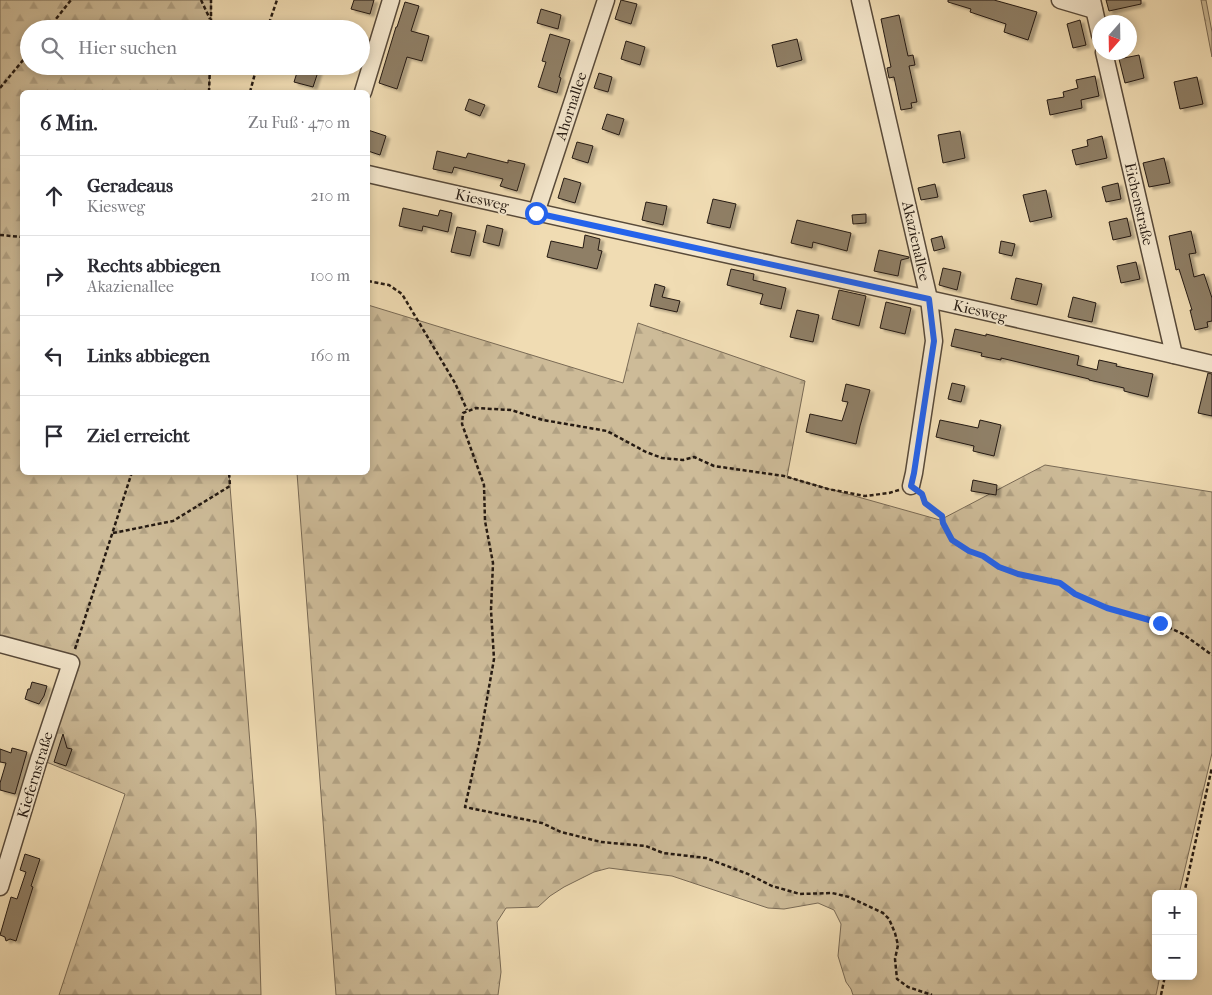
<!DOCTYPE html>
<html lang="de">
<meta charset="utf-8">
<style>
body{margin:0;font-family:"IM FELL French Canon",serif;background:#f2f2f3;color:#2b2b33}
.controls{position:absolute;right:15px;bottom:15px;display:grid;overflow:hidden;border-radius:8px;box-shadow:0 2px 8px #0003}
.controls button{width:45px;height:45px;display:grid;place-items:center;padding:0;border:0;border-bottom:1px solid #e1e1e2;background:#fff;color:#2b2b33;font:25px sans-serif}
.compass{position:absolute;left:1092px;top:15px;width:45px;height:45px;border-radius:50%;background:#fff;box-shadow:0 2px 8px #0003;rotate:200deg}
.stop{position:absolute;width:15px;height:15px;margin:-11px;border:4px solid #2563eb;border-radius:50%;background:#fff}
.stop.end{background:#2563eb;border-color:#fff;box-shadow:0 1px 5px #0008}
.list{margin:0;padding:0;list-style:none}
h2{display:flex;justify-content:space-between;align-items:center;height:65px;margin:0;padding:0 20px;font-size:21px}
h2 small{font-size:16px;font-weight:400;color:#7c7c81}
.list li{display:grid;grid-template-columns:32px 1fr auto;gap:15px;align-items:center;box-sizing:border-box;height:80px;padding:0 20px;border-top:1px solid #e1e1e2}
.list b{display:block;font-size:19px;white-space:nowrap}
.list p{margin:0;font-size:16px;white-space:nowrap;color:#7c7c81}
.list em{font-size:16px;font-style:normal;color:#7c7c81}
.icon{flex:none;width:28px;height:28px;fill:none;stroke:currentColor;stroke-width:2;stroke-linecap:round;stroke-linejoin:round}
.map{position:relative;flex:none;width:1212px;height:995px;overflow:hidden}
.search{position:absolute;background:#fff;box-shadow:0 2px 8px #0003;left:20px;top:20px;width:350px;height:55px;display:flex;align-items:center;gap:12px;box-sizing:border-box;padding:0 18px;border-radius:28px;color:#7c7c81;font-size:19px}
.panel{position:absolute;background:#fff;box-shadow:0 2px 8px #0003;left:20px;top:90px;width:350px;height:385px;border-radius:8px}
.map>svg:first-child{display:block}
.forest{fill:url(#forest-firs);stroke:#796a55}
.building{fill:#8f7f66;stroke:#251a12;filter:url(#shadow)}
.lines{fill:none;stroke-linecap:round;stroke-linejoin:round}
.minor-casing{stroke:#584a3a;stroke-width:19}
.path{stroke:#251a12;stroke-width:2.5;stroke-dasharray:4 2.5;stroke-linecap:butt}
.minor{stroke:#f5e8ce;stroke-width:16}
.route{stroke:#2563eb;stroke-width:6}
.labels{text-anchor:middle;stroke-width:4;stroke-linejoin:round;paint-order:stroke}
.street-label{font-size:15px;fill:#251a12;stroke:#f5e8ce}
</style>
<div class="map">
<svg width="1212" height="995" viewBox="0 0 1212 995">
<defs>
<pattern id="forest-firs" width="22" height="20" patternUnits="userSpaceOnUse" patternTransform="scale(1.25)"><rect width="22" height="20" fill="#cdbb98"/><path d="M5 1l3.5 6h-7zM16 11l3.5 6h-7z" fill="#b0a082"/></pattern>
<filter id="shadow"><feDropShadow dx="4" dy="2.5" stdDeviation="1" flood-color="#0004"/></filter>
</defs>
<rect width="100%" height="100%" fill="#f0dcb3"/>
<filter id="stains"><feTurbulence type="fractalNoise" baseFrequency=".004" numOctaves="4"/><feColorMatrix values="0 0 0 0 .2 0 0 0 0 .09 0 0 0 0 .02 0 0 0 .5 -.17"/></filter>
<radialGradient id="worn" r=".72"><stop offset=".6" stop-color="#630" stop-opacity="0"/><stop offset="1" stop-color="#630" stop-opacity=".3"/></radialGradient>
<g class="forest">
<path d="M0,0H211V29H29V66H210L209,92H22V472L229,473L256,821L261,995H59L125,794L39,759L71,663L0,644Z"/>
<path d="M1201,0H1206L1212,32V57Z"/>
<path d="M368,305L623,383L638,323L805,381L787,477L940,520L1045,465L1212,492V753L1179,894H1156V976H1160L1156,995H853L851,989L846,982L838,956L841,924L834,910L818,903L784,909L768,908L672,876L609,868L594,872L564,887L550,896L538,907L506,908L497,922L501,972L498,995H336L297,473L368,472Z"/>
</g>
<g class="building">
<path d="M354,0H374L370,14L351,9Z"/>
<path d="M621,0L637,4L631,24L615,19Z"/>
<path d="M948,0H994L1037,12L1028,40L1004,32L1006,24L970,12L971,9L948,2Z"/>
<path d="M1106,0H1141V4L1109,11Z"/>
<path d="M405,2L419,6L411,31L429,36L422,61L407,57L397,89L379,83L396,27H397Z"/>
<path d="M541,9L561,15L558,29L537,23Z"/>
<path d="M899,15L908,56L913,55L915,65L909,66L917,102L911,103L912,108L901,110L894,77L889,78L887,68L891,67L881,19Z"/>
<path d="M1080,20L1086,45L1073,48L1067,24Z"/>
<path d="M550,34L570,40L559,77L561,78L557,93L538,87L546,62L542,61Z"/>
<path d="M797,39L802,60L777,67L772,45Z"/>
<path d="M626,41L645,47L640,65L621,59Z"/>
<path d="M1139,55L1144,78L1125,83L1119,59Z"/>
<path d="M299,66H309L319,69L313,87L294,82Z"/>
<path d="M599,73L612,77L608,92L594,88Z"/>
<path d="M1095,76L1099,96L1081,100L1082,108L1050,115L1047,100L1064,97L1063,92L1078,88L1076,80Z"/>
<path d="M1197,77L1203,104L1180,109L1174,82Z"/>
<path d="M469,99L485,105L480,116L465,110Z"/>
<path d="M607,114L624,119L619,135L602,129Z"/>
<path d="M368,130L386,136L380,155L368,151Z"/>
<path d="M960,131L965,158L943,163L938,135Z"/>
<path d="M1102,136L1107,158L1076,165L1072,150L1088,146L1087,140Z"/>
<path d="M577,142L593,146L588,163L572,158Z"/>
<path d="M437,151L466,158L468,153L508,163V160L525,164L517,191L500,186L503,179L454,167L452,173L433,169Z"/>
<path d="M1164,158L1170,183L1149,187L1143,163Z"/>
<path d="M564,178L581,183L575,203L558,198Z"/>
<path d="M1118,183L1121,199L1106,202L1102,187Z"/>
<path d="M935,184L938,197L921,200L918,188Z"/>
<path d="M1046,190L1052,217L1030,222L1023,195Z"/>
<path d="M713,199L736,204L730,228L707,223Z"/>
<path d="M646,202L667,206L663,225L642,220Z"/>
<path d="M403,208L438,216L440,210L452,213L448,232L423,226L422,231L399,226Z"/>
<path d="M866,214V223L853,224L852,215Z"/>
<path d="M1127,218L1131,236L1113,240L1109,222Z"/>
<path d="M797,220L851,233L847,251L813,242L812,248L791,243Z"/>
<path d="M487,225L503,229L499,246L483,242Z"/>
<path d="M457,227L476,231L470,256L451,252Z"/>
<path d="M1191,231L1196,253L1189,254L1194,277L1204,274L1212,298V321L1207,322L1208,327L1195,330L1190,310H1192L1179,269L1176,270L1169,236Z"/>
<path d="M585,235L600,239L598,250L602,251L597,269L547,257L551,241L583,248Z"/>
<path d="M942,236L945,248L934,251L931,239Z"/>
<path d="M1001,241L1015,244L1012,256L999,253Z"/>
<path d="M879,250L909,257V258L901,260L898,276L874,271Z"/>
<path d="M1136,262L1140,279L1121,283L1117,266Z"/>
<path d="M943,268L961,272L957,290L939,285Z"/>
<path d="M731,269L754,274L753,280L786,288L781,309L760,304L763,294L727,285Z"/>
<path d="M1016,278L1042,284L1037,305L1011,299Z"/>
<path d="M655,284L665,287L662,297L680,301L677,312L650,306Z"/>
<path d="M839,290L866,296L859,326L832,319Z"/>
<path d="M1073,297L1096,303L1092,322L1068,317Z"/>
<path d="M886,302L911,308L905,334L880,328Z"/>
<path d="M797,310L819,315L813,342L790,337Z"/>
<path d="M955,329L986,336V334L1079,356L1077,365L1097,370L1099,360L1117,364L1116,366L1153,374L1148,397L1124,391V388L1089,380V379L1001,358V360L981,356L982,353L951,346Z"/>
<path d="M1208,373L1212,374V416L1198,413Z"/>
<path d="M952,383L965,386L961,402L948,399Z"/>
<path d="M846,384L870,390L860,426L856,444L806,432L810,414L842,421L848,402L842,401Z"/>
<path d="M940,420L978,428L980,420L1001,425L994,456L973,451L974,446L936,437Z"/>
<path d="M973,480L997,485L996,495L971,491Z"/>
<path d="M32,682L47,686L44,696L39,704L25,699L28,689H30Z"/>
<path d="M63,734L67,748L72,749L66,766L54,762Z"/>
<path d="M12,748L27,752L15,794L0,790V783L6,763L0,762V749L11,753Z"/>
<path d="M25,854L40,859L31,886L33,887L16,941L10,939L6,941L5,937L0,935L11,897L17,899L26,872L20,870Z"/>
</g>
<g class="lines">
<g class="minor-casing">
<g id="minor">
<path d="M860,0L929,299L934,341L914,473L911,486"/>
<path d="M1060,0L1094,10"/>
<path d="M1092,0L1100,35"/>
<path d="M1104,52L1174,355"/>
<path d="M363,92L391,0"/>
<path d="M368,174C649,239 931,297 1212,364"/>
<path d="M536,213L606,0"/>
<path d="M0,644L71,663L39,759L0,887"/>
</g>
</g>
<g class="path">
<path d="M201,0L210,19"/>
<path d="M48,29L71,0"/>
<path d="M211,29V0"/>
<path d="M267,29L277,0"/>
<path d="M0,88L29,53"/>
<path d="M209,92L210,66"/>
<path d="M250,92L257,66"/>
<path d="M0,235L22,237"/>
<path d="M368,281L389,285L402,294L455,383L467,410"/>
<path d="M899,490L889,493L865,496L828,489L784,476L714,466L694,457L683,460L662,458L646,452L607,431L543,420L511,410L476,408L463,413L462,424L484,485L485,521L493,563L491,610L494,659L479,744L465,807L542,823L561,832L601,842L646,846L663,853L706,858L748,874L772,886L800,894L832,893L849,897L883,913L889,919L895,933L898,945L895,959L897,979L908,987L932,995"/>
<path d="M922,494L925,503L942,516L943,523L952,540L969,551L983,556L999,567L1018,574L1060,583L1075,593L1107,608L1159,623L1183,634L1212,655"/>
<path d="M113,533L173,521L230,486L229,472"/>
<path d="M75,649L132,472"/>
<path d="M1184,894L1212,767"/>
<path d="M1161,995L1165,976"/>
</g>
<use href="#minor" class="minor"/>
</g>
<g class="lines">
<path class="route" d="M536,213L929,299L934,341L914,473L911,486L922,494L925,503L942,516L943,523L952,540L969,551L983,556L999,567L1018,574L1060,583L1075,594L1107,608L1160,623"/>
</g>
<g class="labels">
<g class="street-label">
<text transform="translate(571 106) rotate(-72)" y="5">Ahornallee</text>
<text transform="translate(482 200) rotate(13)" y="5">Kiesweg</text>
<text transform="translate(1139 204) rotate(77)" y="5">Eichenstraße</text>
<text transform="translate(916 241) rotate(77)" y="5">Akazienallee</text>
<text transform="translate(980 311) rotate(13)" y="5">Kiesweg</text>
<text transform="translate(35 775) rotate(-73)" y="5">Kiefernstraße</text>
</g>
</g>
<rect width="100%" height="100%" filter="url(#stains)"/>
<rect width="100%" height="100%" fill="url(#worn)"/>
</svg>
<div class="controls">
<button>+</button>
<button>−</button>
</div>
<svg class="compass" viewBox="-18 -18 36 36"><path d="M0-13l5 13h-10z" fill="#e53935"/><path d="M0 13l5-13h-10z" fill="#7c7c81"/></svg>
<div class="stop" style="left:536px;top:213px"></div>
<div class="stop end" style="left:1160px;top:623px"></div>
<div class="search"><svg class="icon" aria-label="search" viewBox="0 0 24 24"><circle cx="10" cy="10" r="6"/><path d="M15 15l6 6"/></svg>Hier suchen</div>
<section class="panel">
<h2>6 Min.<small>Zu Fuß · 470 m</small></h2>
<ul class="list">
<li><svg class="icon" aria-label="ahead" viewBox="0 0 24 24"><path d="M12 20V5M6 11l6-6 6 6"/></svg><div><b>Geradeaus</b><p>Kiesweg</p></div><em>210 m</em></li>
<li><svg class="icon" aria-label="right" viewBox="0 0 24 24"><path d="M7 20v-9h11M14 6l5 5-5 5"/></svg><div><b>Rechts abbiegen</b><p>Akazienallee</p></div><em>100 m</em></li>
<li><svg class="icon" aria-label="left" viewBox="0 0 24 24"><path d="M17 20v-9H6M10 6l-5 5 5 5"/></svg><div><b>Links abbiegen</b></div><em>160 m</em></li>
<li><svg class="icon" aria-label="arrive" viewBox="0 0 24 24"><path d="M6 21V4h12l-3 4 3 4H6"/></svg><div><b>Ziel erreicht</b></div></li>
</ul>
</section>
</div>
